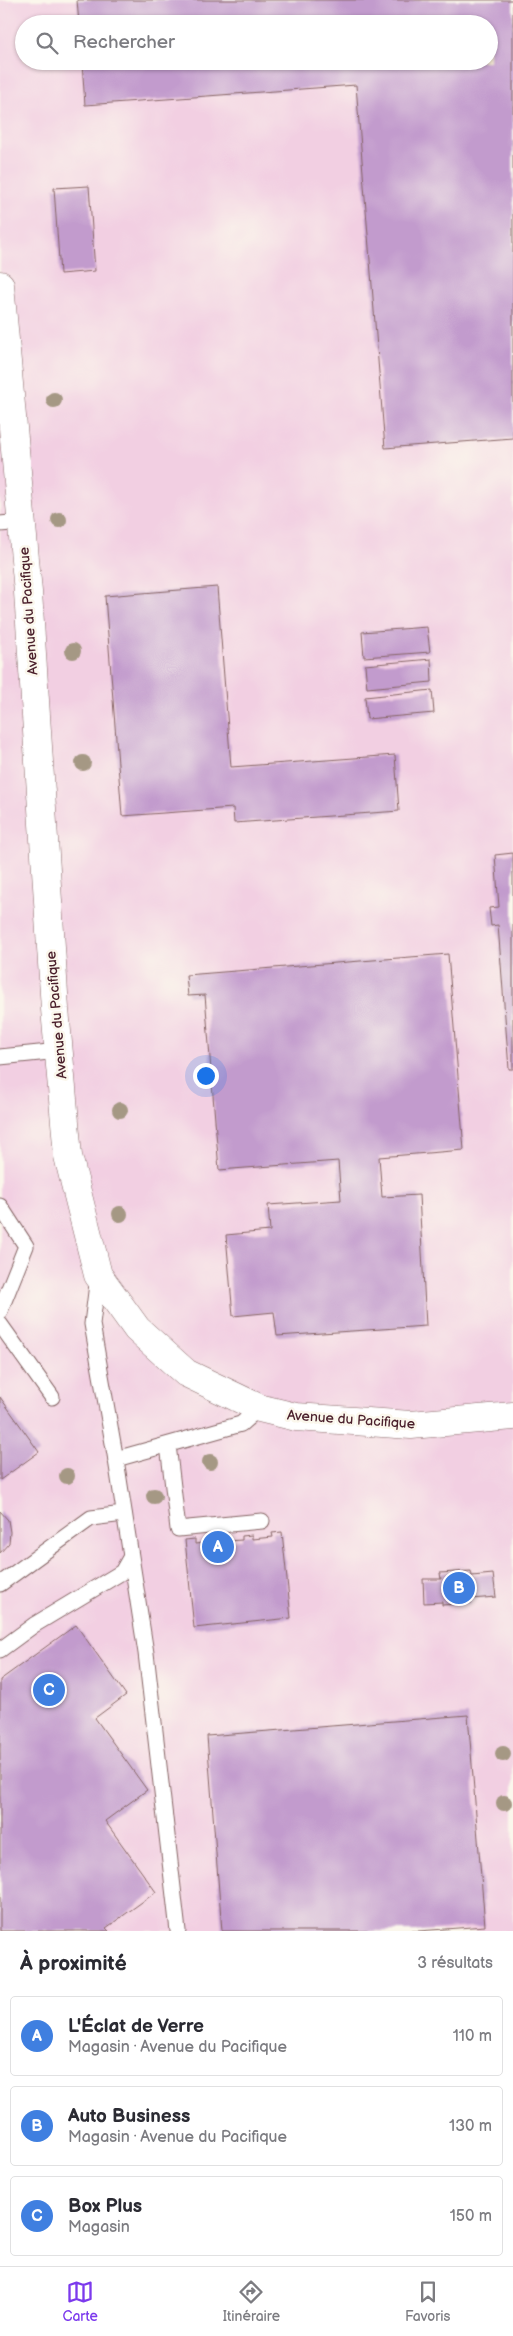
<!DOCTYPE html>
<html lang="fr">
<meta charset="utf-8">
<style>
body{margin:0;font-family:"Balsamiq Sans",sans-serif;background:#f2f2f3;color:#2b2b33}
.you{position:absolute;left:205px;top:1075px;width:18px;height:18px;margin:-12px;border:4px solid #fff;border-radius:50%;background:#1a73e8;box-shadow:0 0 0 8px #1a73e833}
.badge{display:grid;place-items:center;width:32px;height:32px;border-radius:50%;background:#7c3aed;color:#fff;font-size:16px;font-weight:700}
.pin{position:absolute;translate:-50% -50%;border:2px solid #fff;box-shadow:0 1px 5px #0006}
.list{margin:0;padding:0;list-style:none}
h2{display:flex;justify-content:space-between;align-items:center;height:65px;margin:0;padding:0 20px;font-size:21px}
h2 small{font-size:16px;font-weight:400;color:#7c7c81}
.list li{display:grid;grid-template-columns:32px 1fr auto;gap:15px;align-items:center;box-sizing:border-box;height:80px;margin:0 10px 10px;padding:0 10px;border:1px solid #e1e1e2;border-radius:5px}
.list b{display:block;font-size:19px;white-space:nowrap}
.list p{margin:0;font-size:16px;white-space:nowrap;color:#7c7c81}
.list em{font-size:16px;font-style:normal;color:#7c7c81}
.icon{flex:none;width:28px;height:28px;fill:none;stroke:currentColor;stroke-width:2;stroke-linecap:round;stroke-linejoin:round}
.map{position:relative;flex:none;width:513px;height:1931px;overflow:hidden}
.search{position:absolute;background:#fff;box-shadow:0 1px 4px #0004;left:15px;right:15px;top:15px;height:55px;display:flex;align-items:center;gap:12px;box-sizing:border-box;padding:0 18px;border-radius:28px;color:#7c7c81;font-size:19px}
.sheet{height:335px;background:#fff}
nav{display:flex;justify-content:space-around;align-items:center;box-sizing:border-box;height:70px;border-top:1px solid #e1e1e2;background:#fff;font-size:14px;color:#7c7c81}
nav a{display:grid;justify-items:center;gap:2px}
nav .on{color:#7c3aed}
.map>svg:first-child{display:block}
.built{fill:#f2cfe2;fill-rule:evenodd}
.building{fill:#c29bcd}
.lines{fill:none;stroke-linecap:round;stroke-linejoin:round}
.service-casing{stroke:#866565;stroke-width:17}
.minor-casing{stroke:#866565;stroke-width:29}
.service{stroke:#fff;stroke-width:15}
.minor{stroke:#fff;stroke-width:28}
.tree{fill:#a59884}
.labels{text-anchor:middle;stroke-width:5;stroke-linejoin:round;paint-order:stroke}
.street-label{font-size:14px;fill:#4a1f2b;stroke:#fbf7ec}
</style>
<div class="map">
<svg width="513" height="1931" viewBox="0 0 513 1931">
<rect width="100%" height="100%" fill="#fbf7ec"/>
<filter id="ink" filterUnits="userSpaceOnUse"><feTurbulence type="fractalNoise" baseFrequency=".02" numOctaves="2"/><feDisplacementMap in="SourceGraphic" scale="10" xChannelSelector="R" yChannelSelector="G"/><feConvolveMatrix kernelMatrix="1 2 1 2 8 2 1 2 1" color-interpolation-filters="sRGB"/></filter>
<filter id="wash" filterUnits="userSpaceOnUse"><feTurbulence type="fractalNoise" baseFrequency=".0096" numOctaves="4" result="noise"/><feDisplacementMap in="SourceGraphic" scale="20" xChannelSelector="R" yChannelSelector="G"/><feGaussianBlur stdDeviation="1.12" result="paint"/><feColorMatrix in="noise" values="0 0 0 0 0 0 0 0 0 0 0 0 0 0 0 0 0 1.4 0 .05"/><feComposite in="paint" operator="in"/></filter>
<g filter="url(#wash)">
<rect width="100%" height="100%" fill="#f4e8d0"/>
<path class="built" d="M0,0H513V1931H0ZM24,24H489V61H24Z"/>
<g id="blocks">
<g class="building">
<path d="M77,0H513V438L385,448L356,85L85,105L82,61H489V24H79Z"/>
<path d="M89,186L95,271L60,274L54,188Z"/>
<path d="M217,587L231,767L395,755L399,811L234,823L233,808L122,816L105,596Z"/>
<path d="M427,627L430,652L364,657L362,632Z"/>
<path d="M431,659L432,682L367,688L365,665Z"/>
<path d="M432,690L434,713L367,719L365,697Z"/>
<path d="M513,853V1069H509L498,925L491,926L489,908L499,907L495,855Z"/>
<path d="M448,954L464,1150L379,1157L382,1197L419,1195L426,1326L277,1336L274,1312L233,1316L226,1235L270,1231L268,1205L341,1200L338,1161L219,1170L205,995L188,996L186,975Z"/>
<path d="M0,1397L39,1452L0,1480Z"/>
<path d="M0,1511L8,1520L10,1532L9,1543L0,1553Z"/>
<path d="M282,1532L291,1618L194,1628L185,1540L195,1539V1544L215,1542V1538L224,1537L225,1541L242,1540V1536L252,1535V1539L273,1537L272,1533Z"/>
<path d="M471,1571L472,1576L493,1574L496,1597L471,1599V1603L442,1605V1602L424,1603L423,1579H441L440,1573Z"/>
<path d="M76,1625L126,1695L95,1718L147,1790L105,1821L156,1892L106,1928L109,1931H0V1680Z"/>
<path d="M468,1715L485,1926L418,1931H222L207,1736Z"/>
</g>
</g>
</g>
<g filter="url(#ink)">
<use href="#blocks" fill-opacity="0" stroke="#866565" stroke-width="1"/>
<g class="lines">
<g class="service-casing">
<g id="service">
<path d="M0,524L22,522"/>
<path d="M0,1057L59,1051"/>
<path d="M0,1206L26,1246L0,1311"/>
<path d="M98,1276L92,1324L117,1466L146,1653L178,1931"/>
<path d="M0,1324L52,1397"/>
<path d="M168,1445L178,1529L262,1521"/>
<path d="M116,1459L241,1424L259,1408"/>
<path d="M0,1584L91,1518L124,1514"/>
<path d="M0,1650L34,1625L122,1572L130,1558"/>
</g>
</g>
<g class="minor-casing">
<path id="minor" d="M0,285L28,592L55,1009L68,1156L98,1275L137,1329L186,1373L259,1408L296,1417L411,1425L513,1416"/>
</g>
<use href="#service" class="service"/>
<use href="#minor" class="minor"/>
</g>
<g class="tree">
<circle cx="54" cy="400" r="8"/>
<circle cx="59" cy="520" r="8"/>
<circle cx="73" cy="651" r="8"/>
<circle cx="83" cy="763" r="8"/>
<circle cx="120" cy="1110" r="8"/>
<circle cx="120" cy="1214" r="8"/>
<circle cx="210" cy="1462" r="8"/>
<circle cx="67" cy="1476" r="8"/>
<circle cx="154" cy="1496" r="8"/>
<circle cx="503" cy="1754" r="8"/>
<circle cx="504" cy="1803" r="8"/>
</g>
</g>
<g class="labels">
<g class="street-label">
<text transform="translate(28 611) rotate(-94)" y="5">Avenue du Pacifique</text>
<text transform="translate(56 1015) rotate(-95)" y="5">Avenue du Pacifique</text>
<text transform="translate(351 1419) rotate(4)" y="5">Avenue du Pacifique</text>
</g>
</g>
</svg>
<div class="you"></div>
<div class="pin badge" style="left:218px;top:1547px;background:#3f7fe0">A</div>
<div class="pin badge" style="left:459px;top:1588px;background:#3f7fe0">B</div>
<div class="pin badge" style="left:49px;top:1690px;background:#3f7fe0">C</div>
<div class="search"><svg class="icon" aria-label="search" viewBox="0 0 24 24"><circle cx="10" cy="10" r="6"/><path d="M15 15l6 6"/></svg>Rechercher</div>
</div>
<section class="sheet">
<h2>À proximité<small>3 résultats</small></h2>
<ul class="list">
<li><span class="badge" style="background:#3f7fe0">A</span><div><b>L'Éclat de Verre</b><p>Magasin · Avenue du Pacifique</p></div><em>110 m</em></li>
<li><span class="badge" style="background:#3f7fe0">B</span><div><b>Auto Business</b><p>Magasin · Avenue du Pacifique</p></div><em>130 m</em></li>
<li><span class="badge" style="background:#3f7fe0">C</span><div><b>Box Plus</b><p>Magasin</p></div><em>150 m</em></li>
</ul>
</section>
<nav>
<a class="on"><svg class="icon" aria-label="map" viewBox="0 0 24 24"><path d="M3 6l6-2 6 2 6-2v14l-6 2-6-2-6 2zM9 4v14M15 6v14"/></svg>Carte</a>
<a><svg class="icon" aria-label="directions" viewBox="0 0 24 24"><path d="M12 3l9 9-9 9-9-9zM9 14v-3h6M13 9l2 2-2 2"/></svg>Itinéraire</a>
<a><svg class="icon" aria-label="saved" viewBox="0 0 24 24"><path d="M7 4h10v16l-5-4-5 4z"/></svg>Favoris</a>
</nav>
